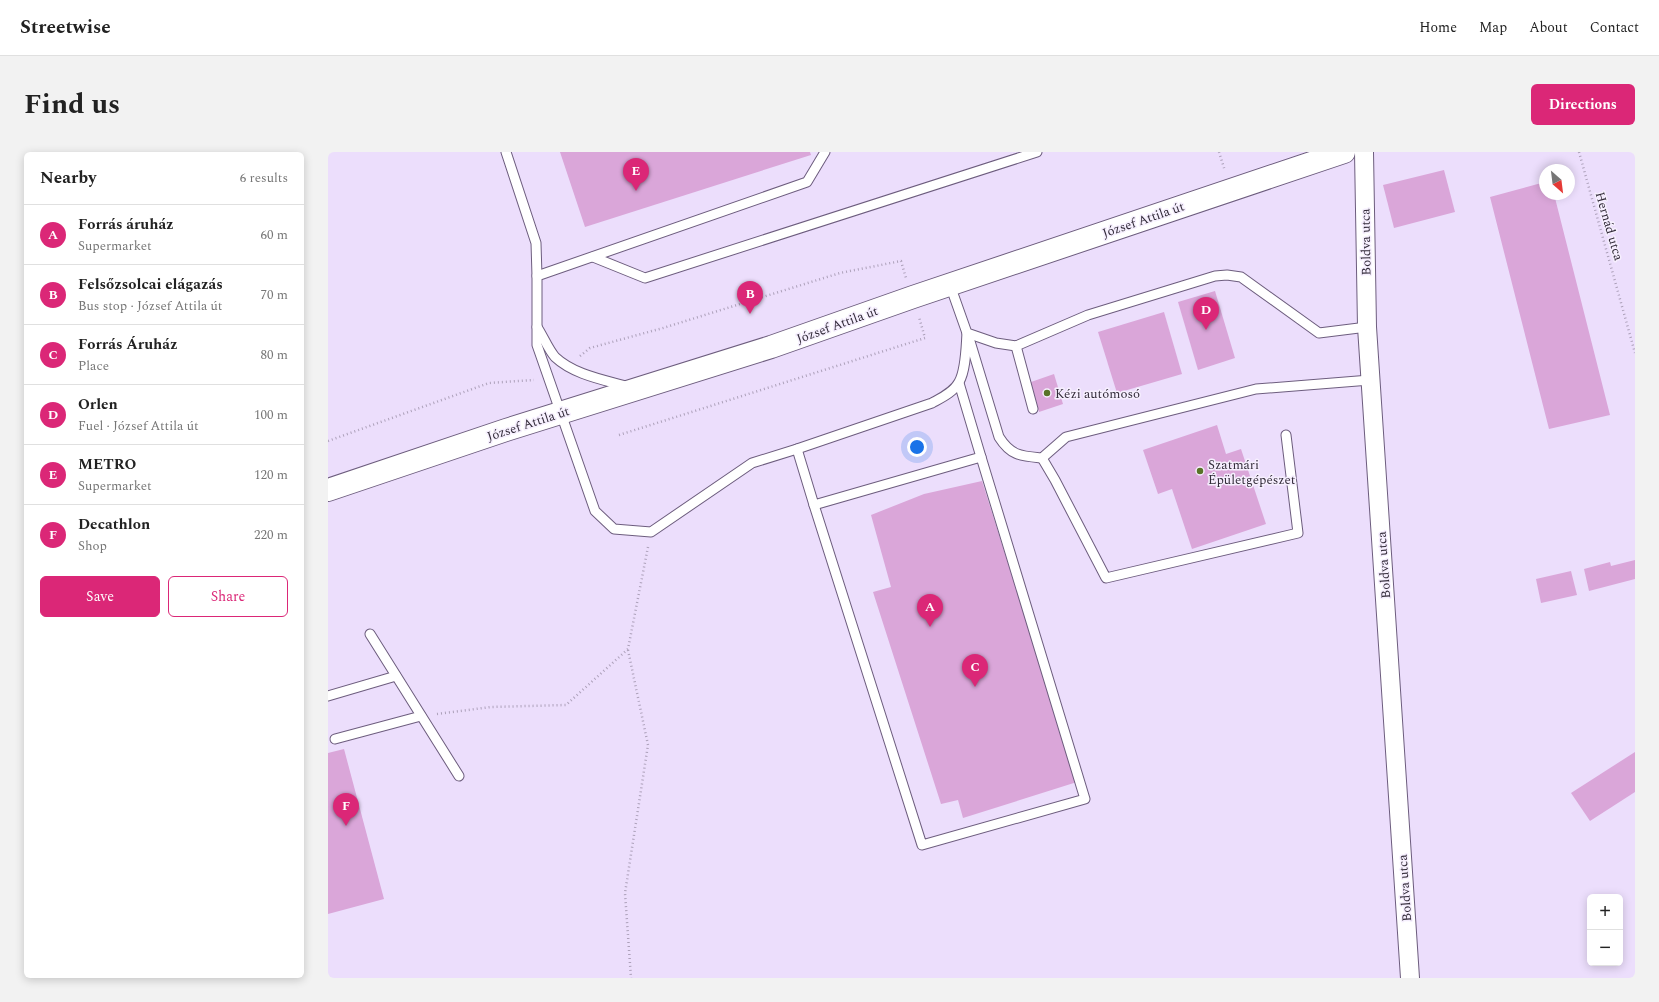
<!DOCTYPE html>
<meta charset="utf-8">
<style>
body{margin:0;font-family:Spectral,serif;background:#f2f2f2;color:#222}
.controls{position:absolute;right:12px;bottom:12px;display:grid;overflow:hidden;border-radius:6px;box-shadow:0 2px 10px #0003}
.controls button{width:36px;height:36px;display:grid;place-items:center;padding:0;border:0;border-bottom:1px solid #e0e0e0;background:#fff;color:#222;font:20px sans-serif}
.compass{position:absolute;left:1211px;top:12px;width:36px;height:36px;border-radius:50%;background:#fff;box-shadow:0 2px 10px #0003;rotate:152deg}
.you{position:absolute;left:589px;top:295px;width:14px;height:14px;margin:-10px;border:3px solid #fff;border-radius:50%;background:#1a73e8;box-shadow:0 0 0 6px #1a73e833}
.badge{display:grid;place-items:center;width:26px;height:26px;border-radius:50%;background:#db2777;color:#fff;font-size:13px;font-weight:700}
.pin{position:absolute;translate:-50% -33px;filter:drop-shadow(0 1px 2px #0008)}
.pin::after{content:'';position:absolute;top:21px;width:14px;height:12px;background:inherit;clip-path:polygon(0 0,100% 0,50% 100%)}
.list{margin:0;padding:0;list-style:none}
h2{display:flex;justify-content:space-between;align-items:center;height:52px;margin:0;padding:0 16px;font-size:17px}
h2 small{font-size:13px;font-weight:400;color:#767676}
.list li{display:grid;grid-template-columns:26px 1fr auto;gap:12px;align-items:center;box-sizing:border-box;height:60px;padding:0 16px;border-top:1px solid #e0e0e0}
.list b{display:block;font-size:15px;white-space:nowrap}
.list p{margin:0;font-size:13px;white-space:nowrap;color:#767676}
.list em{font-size:13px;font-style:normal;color:#767676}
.actions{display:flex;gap:8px;padding:12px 16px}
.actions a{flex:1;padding:9px 0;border:1px solid #db2777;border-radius:6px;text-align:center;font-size:14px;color:#db2777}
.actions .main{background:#db2777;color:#fff}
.map{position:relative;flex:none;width:1307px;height:826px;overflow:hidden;border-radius:6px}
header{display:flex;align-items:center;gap:24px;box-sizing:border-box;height:56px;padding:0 20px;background:#fff;border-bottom:1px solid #e0e0e0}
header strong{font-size:19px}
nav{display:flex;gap:22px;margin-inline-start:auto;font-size:14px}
.intro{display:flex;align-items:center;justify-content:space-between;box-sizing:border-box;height:96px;padding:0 24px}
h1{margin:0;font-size:28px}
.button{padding:10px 18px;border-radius:6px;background:#db2777;color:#fff;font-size:14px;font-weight:700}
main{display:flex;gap:24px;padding:0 24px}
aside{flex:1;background:#fff;border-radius:6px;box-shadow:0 2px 10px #0003}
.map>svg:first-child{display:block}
.building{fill:#daa6d9}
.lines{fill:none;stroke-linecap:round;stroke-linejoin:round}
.service-casing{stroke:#6d5d7e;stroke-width:11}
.minor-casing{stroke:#6d5d7e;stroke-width:20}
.primary-casing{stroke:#6d5d7e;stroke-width:24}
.path{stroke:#ada1ba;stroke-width:2.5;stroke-dasharray:1 3;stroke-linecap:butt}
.service{stroke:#fff;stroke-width:9}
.minor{stroke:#fff;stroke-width:18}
.primary{stroke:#fff;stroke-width:22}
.poi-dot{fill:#587327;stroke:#f6effe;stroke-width:1.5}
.labels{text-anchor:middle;stroke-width:3;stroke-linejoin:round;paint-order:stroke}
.street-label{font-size:13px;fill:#322b39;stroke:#f6effe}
.poi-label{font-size:13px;fill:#322b39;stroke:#f6effe;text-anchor:start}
</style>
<header>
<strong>Streetwise</strong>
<nav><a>Home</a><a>Map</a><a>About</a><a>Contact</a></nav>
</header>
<div class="intro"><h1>Find us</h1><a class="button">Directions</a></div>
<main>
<aside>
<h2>Nearby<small>6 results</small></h2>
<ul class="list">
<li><span class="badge">A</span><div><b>Forrás áruház</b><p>Supermarket</p></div><em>60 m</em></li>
<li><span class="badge">B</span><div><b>Felsőzsolcai elágazás</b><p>Bus stop · József Attila út</p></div><em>70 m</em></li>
<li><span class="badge">C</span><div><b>Forrás Áruház</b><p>Place</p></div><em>80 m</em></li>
<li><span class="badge">D</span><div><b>Orlen</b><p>Fuel · József Attila út</p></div><em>100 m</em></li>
<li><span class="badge">E</span><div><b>METRO</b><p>Supermarket</p></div><em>120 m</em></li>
<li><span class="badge">F</span><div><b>Decathlon</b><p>Shop</p></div><em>220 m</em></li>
</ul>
<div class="actions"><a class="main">Save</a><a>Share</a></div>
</aside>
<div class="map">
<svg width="1307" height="826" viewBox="0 0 1307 826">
<rect width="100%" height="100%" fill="#ecdefc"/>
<g class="building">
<path d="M232,0H482L483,3L257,75Z"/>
<path d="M1116,18L1127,60L1066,76L1055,33Z"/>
<path d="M1217,30V42H1226L1282,263L1221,277L1162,45Z"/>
<path d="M887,139L907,206L870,218L850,150Z"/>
<path d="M836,160L854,222L789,241L770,180Z"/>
<path d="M726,222L735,252L711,260L703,230Z"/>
<path d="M889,273L898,302L913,297L938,372L864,397L844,337L830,342L815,298Z"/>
<path d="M654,329L749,630L635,666L630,648L613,652L545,440L563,435L543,363L596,342Z"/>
<path d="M1307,408V427L1261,439L1256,417L1282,410L1283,414Z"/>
<path d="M1243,419L1249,443L1213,451L1208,427Z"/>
<path d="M16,597L56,747L0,762V601Z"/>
<path d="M1307,600V640L1262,669L1243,641Z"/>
</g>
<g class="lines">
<g class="service-casing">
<g id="service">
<path d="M178,0L208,91L209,124"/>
<path d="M497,0L479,30L209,124V193L267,359L286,377L323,380L424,311L469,297L604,251C613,246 626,240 631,230C638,218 638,195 639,181"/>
<path d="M265,105L317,126L709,0"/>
<path d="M622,133L639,181L668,191L688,194L760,163L887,124L899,123L913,125L991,181L1039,175"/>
<path d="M209,175C215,184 220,197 227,205C246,223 277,228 301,235"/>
<path d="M641,186L671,285C683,304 693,304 714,306L738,285L928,237L1042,228"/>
<path d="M688,194L705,257"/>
<path d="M469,297L486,353L653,305L631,231"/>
<path d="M714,306L727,328L778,426L970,381L958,283"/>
<path d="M486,353L594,693L757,647L653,305"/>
<path d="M42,482L131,624"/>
<path d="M0,544L68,524"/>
<path d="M7,587L93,564"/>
</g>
</g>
<g class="minor-casing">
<path id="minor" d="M1036,0L1039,175L1082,826"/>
</g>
<g class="primary-casing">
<path id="primary" d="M0,338L178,278L443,195L585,145L1016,0"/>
</g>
<g class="path">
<path d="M891,0L897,19"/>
<path d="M1251,0L1307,201"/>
<path d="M252,204L262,196L335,176L512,121L573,109L578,126"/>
<path d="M291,283L597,186L591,165"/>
<path d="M0,289L161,231L206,228"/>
<path d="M300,498L320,593L297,741L303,826"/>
<path d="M109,562L163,555L238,553L300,497L320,395"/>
</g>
<use href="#service" class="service"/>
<use href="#minor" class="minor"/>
<use href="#primary" class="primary"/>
</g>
<g class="poi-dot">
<circle cx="719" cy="241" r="4"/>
<circle cx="872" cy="319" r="4"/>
</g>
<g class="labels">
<g class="street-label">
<text transform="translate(815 67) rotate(-19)" y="5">József Attila út</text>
<text transform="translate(1282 74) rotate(74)" y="5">Hernád utca</text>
<text transform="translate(1037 90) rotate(-91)" y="5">Boldva utca</text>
<text transform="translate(509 172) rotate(-20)" y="5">József Attila út</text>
<text transform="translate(200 271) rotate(-18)" y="5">József Attila út</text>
<text transform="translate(1055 413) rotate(-94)" y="5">Boldva utca</text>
<text transform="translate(1076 736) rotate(-94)" y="5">Boldva utca</text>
</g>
<g class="poi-label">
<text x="727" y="246">Kézi autómosó</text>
<text x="880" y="317">Szatmári<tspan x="880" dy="15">Épületgépészet</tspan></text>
</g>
</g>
</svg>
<div class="controls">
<button>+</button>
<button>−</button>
</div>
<svg class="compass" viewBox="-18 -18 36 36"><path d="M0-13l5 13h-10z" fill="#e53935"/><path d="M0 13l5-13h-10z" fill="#767676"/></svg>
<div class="you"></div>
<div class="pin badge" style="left:602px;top:475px">A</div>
<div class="pin badge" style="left:422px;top:162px">B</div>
<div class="pin badge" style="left:647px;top:535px">C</div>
<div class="pin badge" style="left:878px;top:178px">D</div>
<div class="pin badge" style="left:308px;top:39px">E</div>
<div class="pin badge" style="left:18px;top:674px">F</div>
</div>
</main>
